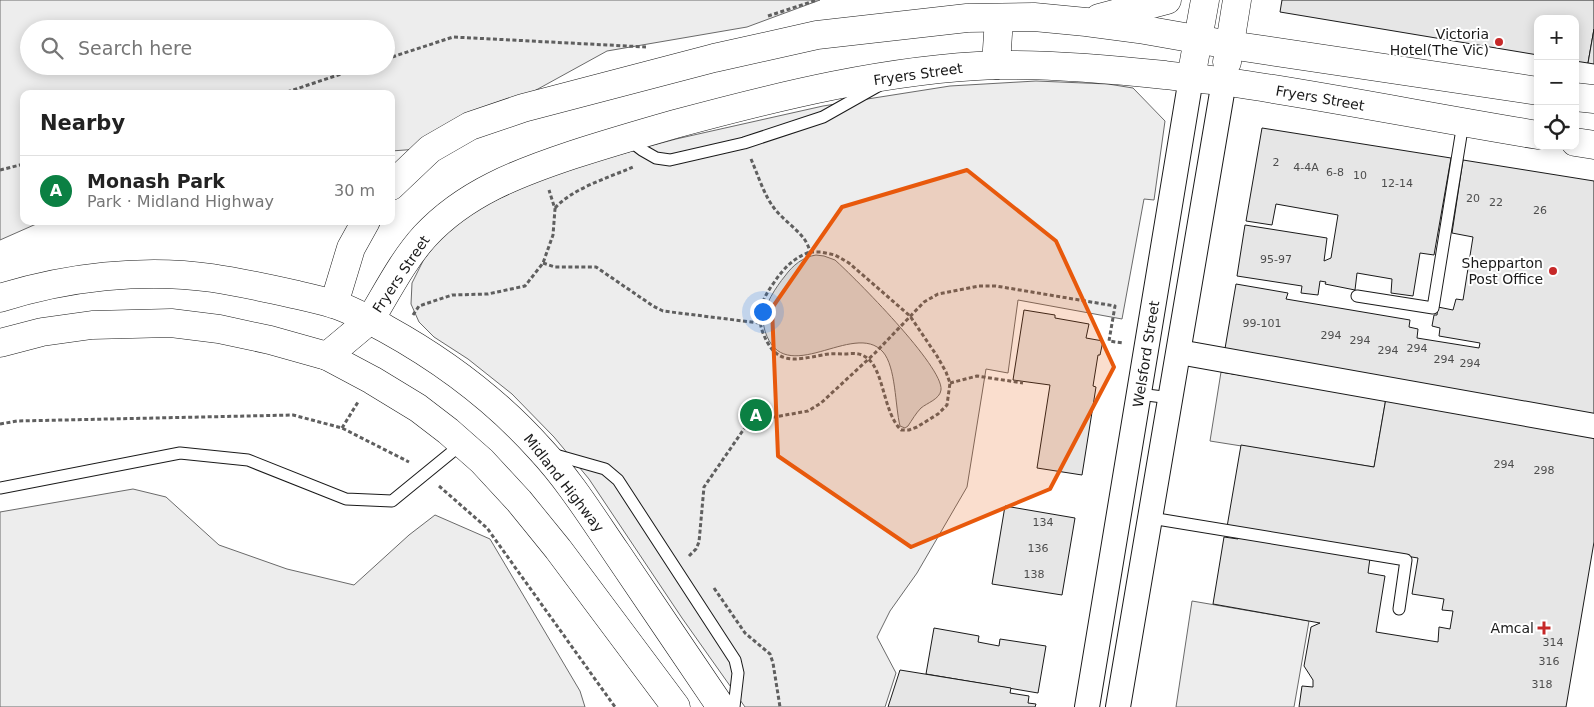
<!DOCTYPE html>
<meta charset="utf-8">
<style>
body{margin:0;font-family:"DejaVu Sans",sans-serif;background:#f6f6f6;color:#222}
.controls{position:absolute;right:15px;top:15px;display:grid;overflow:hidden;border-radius:10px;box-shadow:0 2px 12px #0003}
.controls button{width:45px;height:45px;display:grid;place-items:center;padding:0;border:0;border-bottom:1px solid #e0e0e0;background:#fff;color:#222;font:25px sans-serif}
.you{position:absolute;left:762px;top:311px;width:18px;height:18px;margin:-12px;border:4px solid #fff;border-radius:50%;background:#1a73e8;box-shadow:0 0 0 8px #1a73e833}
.badge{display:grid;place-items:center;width:32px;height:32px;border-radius:50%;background:#0b8043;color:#fff;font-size:16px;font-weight:700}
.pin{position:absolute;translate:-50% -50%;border:2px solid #fff;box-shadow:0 1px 5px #0006}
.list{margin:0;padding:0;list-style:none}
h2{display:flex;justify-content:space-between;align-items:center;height:65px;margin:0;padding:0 20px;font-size:21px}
h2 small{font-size:16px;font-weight:400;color:#767676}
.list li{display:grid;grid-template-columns:32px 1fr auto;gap:15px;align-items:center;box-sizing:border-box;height:70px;padding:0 20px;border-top:1px solid #e0e0e0}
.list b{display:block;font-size:19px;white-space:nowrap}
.list p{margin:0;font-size:16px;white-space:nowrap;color:#767676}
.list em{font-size:16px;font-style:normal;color:#767676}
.icon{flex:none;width:28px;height:28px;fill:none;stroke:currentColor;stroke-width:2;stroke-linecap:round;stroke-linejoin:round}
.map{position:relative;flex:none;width:1594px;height:707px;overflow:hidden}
.search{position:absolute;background:#fff;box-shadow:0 2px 12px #0003;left:20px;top:20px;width:375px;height:55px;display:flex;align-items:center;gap:12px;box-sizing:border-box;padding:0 18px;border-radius:28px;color:#767676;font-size:19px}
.panel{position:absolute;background:#fff;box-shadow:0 2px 12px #0003;left:20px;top:90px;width:375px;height:135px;border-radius:10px}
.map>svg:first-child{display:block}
.built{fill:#ededed;stroke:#6a6a6a;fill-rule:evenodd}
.water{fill:#d7d7d7;stroke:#6a6a6a}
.building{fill:#e6e6e6;stroke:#1a1a1a}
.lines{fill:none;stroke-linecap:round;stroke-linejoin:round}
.lane-casing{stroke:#1a1a1a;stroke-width:13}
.street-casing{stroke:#1a1a1a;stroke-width:26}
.secondary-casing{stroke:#1a1a1a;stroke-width:29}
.highway-casing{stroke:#1a1a1a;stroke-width:29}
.path{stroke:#5f5f5f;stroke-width:3;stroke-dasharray:4 2.5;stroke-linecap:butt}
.lane{stroke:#fff;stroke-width:11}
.street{stroke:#fff;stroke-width:24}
.secondary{stroke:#fff;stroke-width:28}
.highway{stroke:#fff;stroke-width:28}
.marked{fill:#e8590c;fill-opacity:0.2;stroke:#e8590c;stroke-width:4;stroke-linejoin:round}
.poi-dot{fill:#c62828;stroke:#fff;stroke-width:2}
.labels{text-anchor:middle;stroke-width:4;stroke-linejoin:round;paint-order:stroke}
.number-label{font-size:11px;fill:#4d4d4d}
.poi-label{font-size:14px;fill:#1a1a1a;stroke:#fff;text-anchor:end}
.street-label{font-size:14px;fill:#1a1a1a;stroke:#fff}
</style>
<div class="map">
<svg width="1594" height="707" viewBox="0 0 1594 707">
<rect width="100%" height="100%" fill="#fff"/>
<g class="built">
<path d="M0,0H820L747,27L607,51L527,95L419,149L391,151V94H24V221H43L0,240ZM29,29H386V66H29Z"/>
<path d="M1036,81L1108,84L1133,88L1165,121L1154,200L1144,199L1122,319L1018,300L1008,373L986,369L967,487L917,573L890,611L877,637L896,673L885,707H745L682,618L589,479L554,437L512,394L468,359L434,337L419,322L411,304L412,283L424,259L446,232L479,208L555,172L676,139L823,106L950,86Z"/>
<path d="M1221,372L1386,398L1374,467L1210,441Z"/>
<path d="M133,489L166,497L219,545L287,569L354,585L409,535L435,515L490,539L580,691L585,707H0V512Z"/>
<path d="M1192,601L1309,621L1294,707H1176Z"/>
</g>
<path class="water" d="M816,255L824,256L835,260C854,277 944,367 941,390C940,399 927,403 921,408C916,413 912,420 908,426L905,428L900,426C895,406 896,367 883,352C854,319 784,391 765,331C764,327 763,323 763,320C764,305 776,287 785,276C793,265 803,257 816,255Z"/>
<g class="building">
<path d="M1282,0H1594V29L1588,63L1575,61V19H1538V55L1280,12Z"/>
<path d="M1594,29V64L1588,63Z"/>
<path d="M1262,128L1451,158L1434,255L1420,253L1413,296L1391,293L1392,279L1357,273L1355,290L1325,284L1326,282L1320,281L1318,295L1301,293L1302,286L1237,276L1245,225L1327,238L1324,261L1331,258L1338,215L1276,204L1272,225L1246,221Z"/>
<path d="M1463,160L1594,181V542L1566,707H1299L1302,686L1313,687V680L1304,666L1311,627L1320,623L1213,604L1224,537L1238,539V536L1370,558L1368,573L1385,576L1376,632L1438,642L1439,627L1450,629L1453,611L1442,610L1444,599L1412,594L1418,558L1227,527L1241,445L1374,467L1386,398L1221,372L1236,284L1288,293L1286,299L1410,320L1409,327L1418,329L1417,338L1479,348L1480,343L1439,336L1440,328L1432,326L1434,315H1437L1438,307L1453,310L1456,299L1463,300L1473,237L1452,233Z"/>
<path d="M1024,310L1055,315V318L1089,324L1086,338L1103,341L1100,355H1098L1093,386L1096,387L1082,475L1037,468L1050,385L1013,380Z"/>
<path d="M1005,506L1075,518L1062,595L992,584Z"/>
<path d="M934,628L979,636L978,642L999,646L1000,639L1046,646L1038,693L926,674Z"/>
<path d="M900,670L1011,688L1010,693L1029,696L1028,703L1036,704L1035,707H888Z"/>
</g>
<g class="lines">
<g class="lane-casing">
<g id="lane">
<path d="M629,140L642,150L656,158L670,160L744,143L823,117L878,86"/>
<path d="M1357,296L1433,308L1463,123"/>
<path d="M1139,394L1171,398"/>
<path d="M552,454L605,469L618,480L735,660L738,673L734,707"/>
<path d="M0,488L180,453L248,460L346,499L392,501L463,443"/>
<path d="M1151,518L1406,560L1399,609"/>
</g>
</g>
<g class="street-casing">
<g id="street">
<path d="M1179,352L1594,426"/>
<path d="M1087,707L1191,78"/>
<path d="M1118,707L1224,81"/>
</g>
</g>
<g class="secondary-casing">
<g id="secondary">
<path d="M1099,18L1167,0"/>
<path d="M1227,62L1237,0"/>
<path d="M996,65L999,18"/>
<path d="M1191,78L1205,0"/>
<path d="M1575,97L1594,99"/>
<path d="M1575,142L1594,145"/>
<path d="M391,186L430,149L470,126L523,108L714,58L817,35L967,18L1034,17L1086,22L1139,29L1230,45L1538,91"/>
<path d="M334,304L351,248L366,221"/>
<path d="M370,320C387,292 403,260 425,236C465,193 518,173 572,155C606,144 640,134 675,124C779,96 887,69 996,65C1052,64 1109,69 1165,75C1186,78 1207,79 1228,82C1331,97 1434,118 1538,135"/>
</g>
</g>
<g class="highway-casing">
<g id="highway">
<path d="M0,298C66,277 144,268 212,278C239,282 266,288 293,294C306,297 320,300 333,304C351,309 369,320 386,329C444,361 496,400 540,449C569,480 592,517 616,552C651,604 686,655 721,707"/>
<path d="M0,343L42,332L92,325L171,323L219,329L270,340L327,356L372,380L418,408L448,431L482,461L519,501L558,549L676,707"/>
<path d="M327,356L370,320"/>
</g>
</g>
<g class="path">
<path d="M768,16L817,0"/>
<path d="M386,59L453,37L646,47"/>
<path d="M281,94L365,66"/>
<path d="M751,159C758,175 764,195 774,208C786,224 806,233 810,252"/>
<path d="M0,170L24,164"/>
<path d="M555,208C573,188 608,178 633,167"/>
<path d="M810,252H821L835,255L849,263L910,316L937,356L946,372L950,383L947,405L938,414L917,427L909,430H901C883,412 884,370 867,358C861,353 853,353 845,354C838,354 830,353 823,355C794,360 776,366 763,333C756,315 762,299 773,284C783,269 793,258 810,252Z"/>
<path d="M543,263L555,267H596L653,306L663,311L759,323"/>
<path d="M413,315L419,306L452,295L488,294L525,286L543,263L553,235L555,209L549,190"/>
<path d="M950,383L977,376L1023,383"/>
<path d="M0,424L17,421L293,415L342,428L409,462"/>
<path d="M342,428L358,402"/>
<path d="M439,486L487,528L615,707"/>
<path d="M689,556L696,549L699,542L704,487L746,426L752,421L808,411L821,403L875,353L924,302L938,294L979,286H996L1115,306L1109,341L1123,343"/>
<path d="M714,588L745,633L770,654L773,663L780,707"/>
</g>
<use href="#lane" class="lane"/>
<use href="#street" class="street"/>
<use href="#secondary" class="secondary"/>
<use href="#highway" class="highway"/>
</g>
<path class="marked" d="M967,170L1056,241L1114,367L1050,489L911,547L778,456L772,308L842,207Z"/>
<g class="poi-dot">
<circle cx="1499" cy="42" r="5"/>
<circle cx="1553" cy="271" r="5"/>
<path d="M1541.5 620.5h5v5h5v5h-5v5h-5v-5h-5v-5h5z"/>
</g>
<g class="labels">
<g class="number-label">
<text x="1276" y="166">2</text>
<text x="1306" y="171">4-4A</text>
<text x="1335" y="176">6-8</text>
<text x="1360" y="179">10</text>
<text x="1397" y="187">12-14</text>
<text x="1473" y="202">20</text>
<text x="1496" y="206">22</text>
<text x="1540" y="214">26</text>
<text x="1276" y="263">95-97</text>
<text x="1262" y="327">99-101</text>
<text x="1331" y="339">294</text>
<text x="1360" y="344">294</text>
<text x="1417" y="352">294</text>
<text x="1388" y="354">294</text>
<text x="1444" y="363">294</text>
<text x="1470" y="367">294</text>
<text x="1504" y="468">294</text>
<text x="1544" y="474">298</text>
<text x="1043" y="526">134</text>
<text x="1038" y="552">136</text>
<text x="1034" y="578">138</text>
<text x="1553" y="646">314</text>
<text x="1549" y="665">316</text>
<text x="1542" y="688">318</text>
</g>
<g class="poi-label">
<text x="1489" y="39">Victoria<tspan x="1489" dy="16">Hotel(The Vic)</tspan></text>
<text x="1543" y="268">Shepparton<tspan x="1543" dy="16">Post Office</tspan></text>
<text x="1534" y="633">Amcal</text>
</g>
<g class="street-label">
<text transform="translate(918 74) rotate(-8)" y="5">Fryers Street</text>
<text transform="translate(1320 98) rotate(10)" y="5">Fryers Street</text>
<text transform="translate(401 274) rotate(-56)" y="5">Fryers Street</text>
<text transform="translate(1146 354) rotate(-81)" y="5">Welsford Street</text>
<text transform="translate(564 483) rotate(52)" y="5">Midland Highway</text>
</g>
</g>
</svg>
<div class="controls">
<button>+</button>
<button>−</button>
<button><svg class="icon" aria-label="locate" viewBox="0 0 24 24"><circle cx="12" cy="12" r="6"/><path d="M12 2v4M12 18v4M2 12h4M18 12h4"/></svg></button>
</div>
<div class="you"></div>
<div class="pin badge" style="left:756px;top:415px">A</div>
<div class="search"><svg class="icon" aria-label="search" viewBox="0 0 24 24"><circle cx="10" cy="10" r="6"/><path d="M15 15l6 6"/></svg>Search here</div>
<section class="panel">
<h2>Nearby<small></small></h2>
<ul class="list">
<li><span class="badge">A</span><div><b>Monash Park</b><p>Park · Midland Highway</p></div><em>30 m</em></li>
</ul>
</section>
</div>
